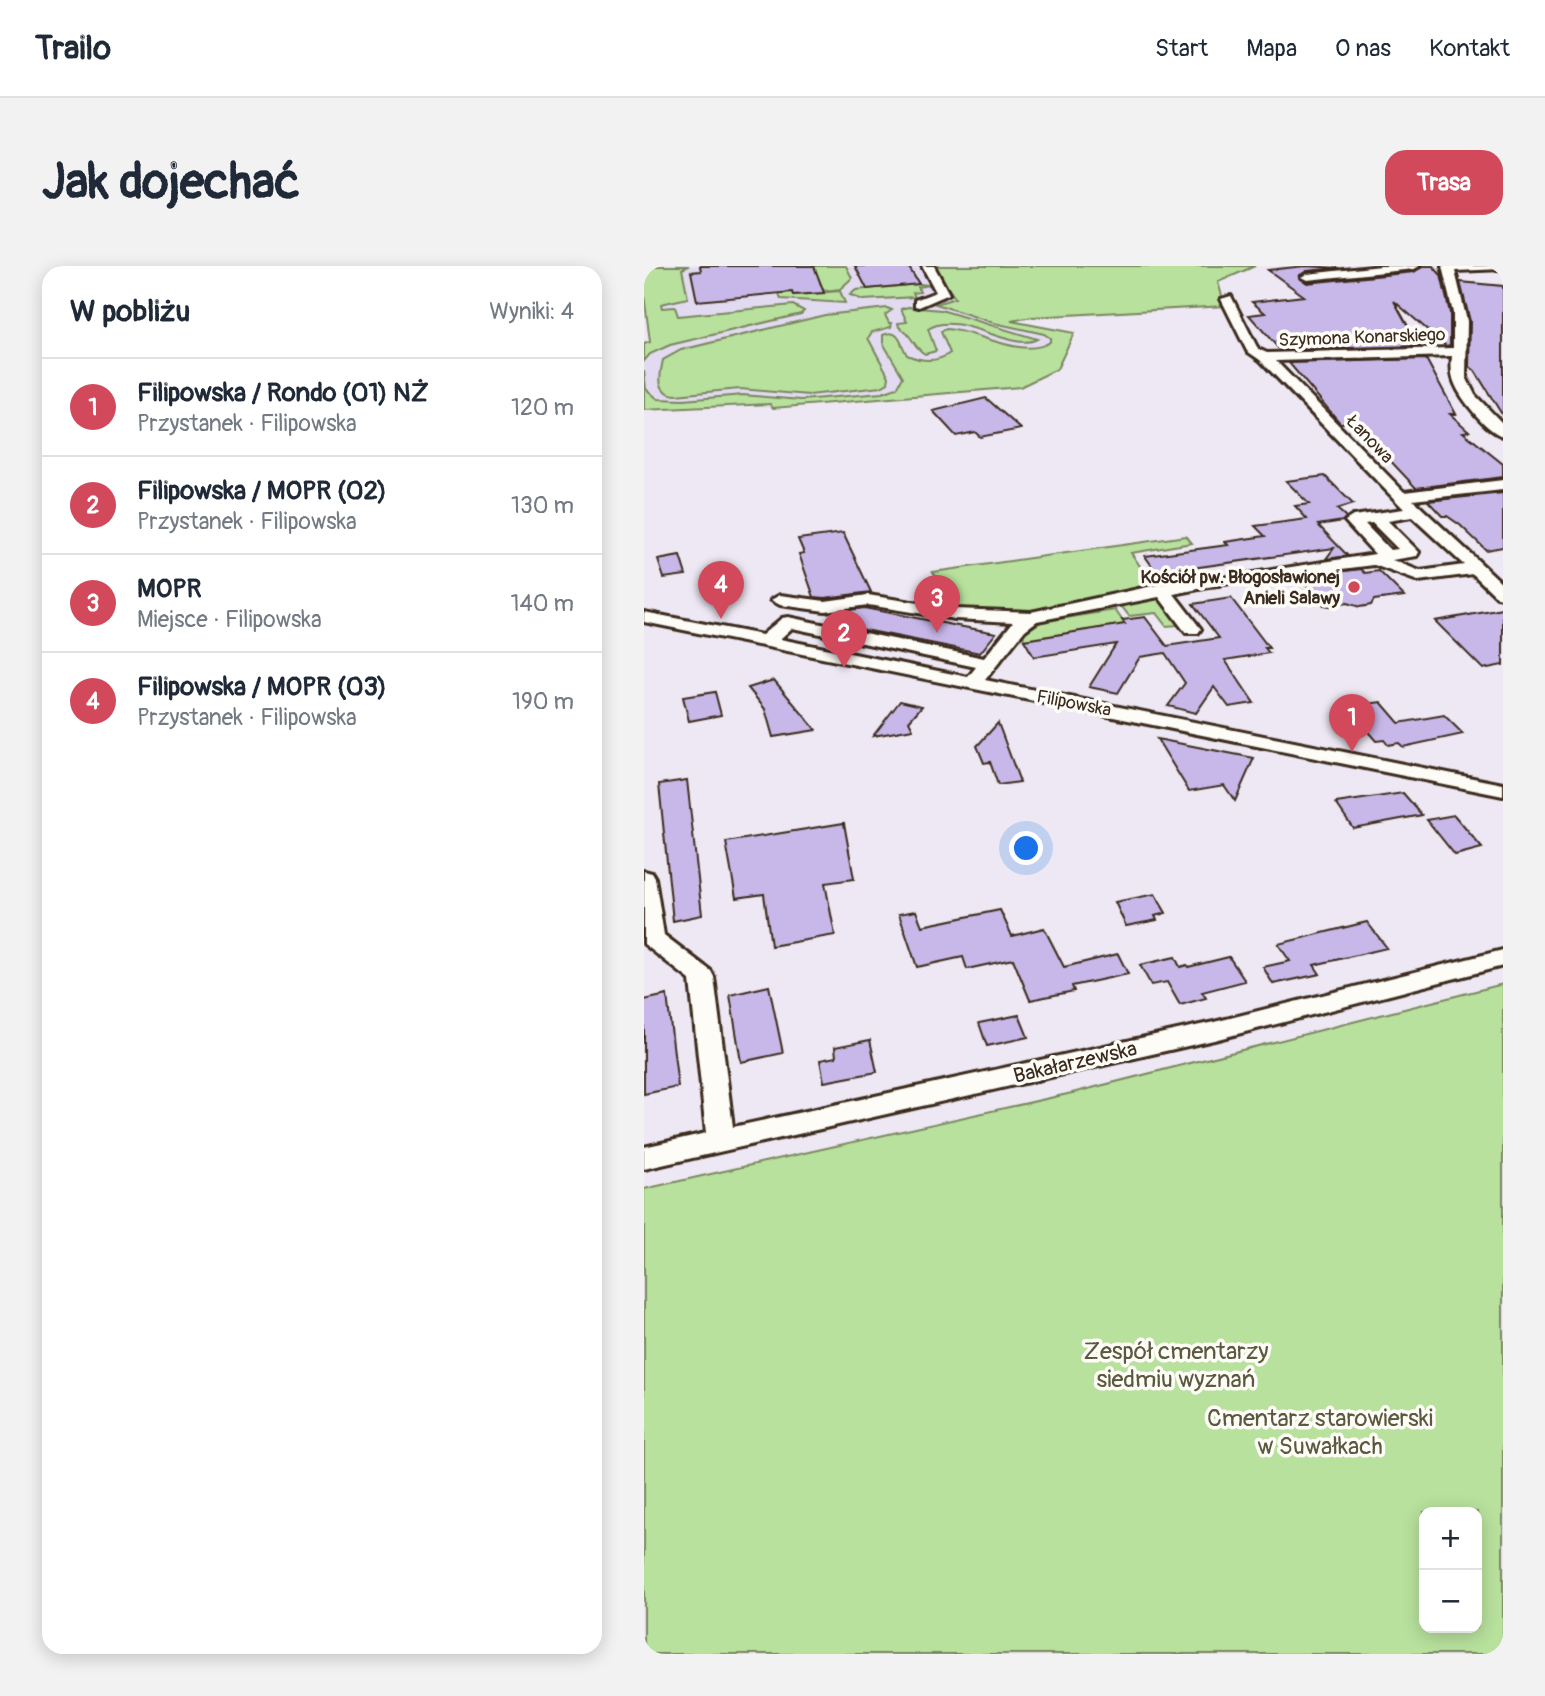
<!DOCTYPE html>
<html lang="pl">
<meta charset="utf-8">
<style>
body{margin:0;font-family:Pangolin,sans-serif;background:#f2f2f3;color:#1f2937}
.controls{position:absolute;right:21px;bottom:21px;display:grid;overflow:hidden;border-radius:14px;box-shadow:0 4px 18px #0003}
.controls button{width:63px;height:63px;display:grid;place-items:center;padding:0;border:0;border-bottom:2px solid #e0e1e3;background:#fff;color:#1f2937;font:35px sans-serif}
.you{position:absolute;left:383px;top:583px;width:24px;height:24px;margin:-18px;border:5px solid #fff;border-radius:50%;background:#1a73e8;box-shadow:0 0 0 10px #1a73e833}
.badge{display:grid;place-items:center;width:46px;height:46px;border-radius:50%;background:#d1495b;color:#fff;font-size:23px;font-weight:700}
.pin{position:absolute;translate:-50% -58px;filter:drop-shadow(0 2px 4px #0008)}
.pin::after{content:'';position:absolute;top:37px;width:24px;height:21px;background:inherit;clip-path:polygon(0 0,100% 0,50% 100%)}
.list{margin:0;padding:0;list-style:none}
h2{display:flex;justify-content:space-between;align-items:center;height:91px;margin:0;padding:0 28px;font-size:30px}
h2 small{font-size:23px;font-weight:400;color:#747a83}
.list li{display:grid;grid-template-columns:46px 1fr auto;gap:21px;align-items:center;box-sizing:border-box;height:98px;padding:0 28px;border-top:2px solid #e0e1e3}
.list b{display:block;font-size:26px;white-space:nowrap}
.list p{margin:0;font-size:23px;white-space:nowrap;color:#747a83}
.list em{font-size:23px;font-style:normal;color:#747a83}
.map{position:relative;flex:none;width:859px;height:1388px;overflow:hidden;border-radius:21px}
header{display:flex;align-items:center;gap:42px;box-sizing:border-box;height:98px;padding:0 35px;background:#fff;border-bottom:2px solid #e0e1e3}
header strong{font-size:33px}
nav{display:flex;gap:38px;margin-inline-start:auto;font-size:24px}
.intro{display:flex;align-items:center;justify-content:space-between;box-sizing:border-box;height:168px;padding:0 42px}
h1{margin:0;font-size:49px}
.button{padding:18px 32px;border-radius:21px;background:#d1495b;color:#fff;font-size:24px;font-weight:700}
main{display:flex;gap:42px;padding:0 42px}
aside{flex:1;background:#fff;border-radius:21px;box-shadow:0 4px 18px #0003}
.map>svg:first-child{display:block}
.built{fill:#e2daf0}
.green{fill:#b8e19d;stroke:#7a865e;stroke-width:2;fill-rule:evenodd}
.building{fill:#c7b8e9;stroke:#3b2a1e;stroke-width:2}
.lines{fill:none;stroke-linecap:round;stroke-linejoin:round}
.minor-casing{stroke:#3b2a1e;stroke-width:6}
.minor{fill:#fdfcf7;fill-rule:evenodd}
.poi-dot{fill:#d1495b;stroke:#fdfcf7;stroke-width:2.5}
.labels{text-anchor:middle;stroke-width:7;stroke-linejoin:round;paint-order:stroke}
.far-street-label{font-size:18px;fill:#3b2a1e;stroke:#fdfcf7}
.far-poi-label{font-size:18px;font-weight:bold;fill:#3b2a1e;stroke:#fdfcf7;text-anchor:end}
.street-label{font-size:21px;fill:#3b2a1e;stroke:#fdfcf7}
.near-park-label{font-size:24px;fill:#5a583e;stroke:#fdfcf7}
</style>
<header>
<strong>Trailo</strong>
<nav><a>Start</a><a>Mapa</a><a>O nas</a><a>Kontakt</a></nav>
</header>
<div class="intro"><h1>Jak dojechać</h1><a class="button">Trasa</a></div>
<main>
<aside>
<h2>W pobliżu<small>Wyniki: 4</small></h2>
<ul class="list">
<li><span class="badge">1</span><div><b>Filipowska / Rondo (01) NŻ</b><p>Przystanek · Filipowska</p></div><em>120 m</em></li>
<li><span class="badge">2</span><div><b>Filipowska / MOPR (02)</b><p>Przystanek · Filipowska</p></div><em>130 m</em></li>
<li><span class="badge">3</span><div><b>MOPR</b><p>Miejsce · Filipowska</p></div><em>140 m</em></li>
<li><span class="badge">4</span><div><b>Filipowska / MOPR (03)</b><p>Przystanek · Filipowska</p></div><em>190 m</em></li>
</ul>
</aside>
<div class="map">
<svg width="859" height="1388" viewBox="0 0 859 1388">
<rect width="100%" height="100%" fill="#ede8f3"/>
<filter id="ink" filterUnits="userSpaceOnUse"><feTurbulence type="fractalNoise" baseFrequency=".0143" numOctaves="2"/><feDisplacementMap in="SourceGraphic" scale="14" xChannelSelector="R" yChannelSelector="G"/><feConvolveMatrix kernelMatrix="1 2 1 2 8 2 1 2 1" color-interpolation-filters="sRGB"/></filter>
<g filter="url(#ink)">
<path class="built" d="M0,0H289L310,31L342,51L430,67L413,103L376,121L129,142L126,138L0,144V78L6,76L0,28Z"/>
<g class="green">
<path d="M0,0H45L38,3L44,32L17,38L18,42L31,41L34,50L149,39L160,45L157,48L26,79L6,88L0,95V78L6,76L0,28Z"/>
<path d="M138,0L149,29L196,25L201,37L137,33L134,24Z"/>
<path d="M169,0H202L208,12L196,23L180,25Z"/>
<path d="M289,0H611L574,16L581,40L388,51L367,55L430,67L413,103L376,121L129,142L126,138L0,144V104L2,123L14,133L39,134L99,129L157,134L238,127L253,122L259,111L239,77V69C256,62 256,78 263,89C277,95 293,97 306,87L297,66L302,63C332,64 378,94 406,76V72L400,68L350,57L292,38L311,32Z"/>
<path d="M275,18L286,19L274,21L276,26L269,27L271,31L219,34L206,29L212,24Z"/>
<path d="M264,41L297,44L393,73C367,87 315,43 284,63L292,85L281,88C268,80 270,70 255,61L254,57L263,56L257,43Z"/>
<path d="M243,42L248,44L241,49L245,57H248L247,61L228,66L224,72L245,111L244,117L237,121L165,129L96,123L31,129C11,126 16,109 19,94L37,84L181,49Z"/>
<path d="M542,270L548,277L487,287L505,313L498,320L456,331L458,334C403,343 349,352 294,341L292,310L289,306Z"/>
<path d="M509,330L516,331L536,359L522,360L512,347L485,350L476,338Z"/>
<path d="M471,344L481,358L380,374L379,367L397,356Z"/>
<path d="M859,718V1388H0V923L428,827ZM780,1246H833V1362H780Z"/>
</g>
<g class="building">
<path d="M56,0H170L180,27L149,29L148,26L53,35L47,6L57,5Z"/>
<path d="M211,0H264L275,18L223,23Z"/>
<path d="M661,0L695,2L663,5L655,10L663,17L770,6L779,0H789L797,9L806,47V79L802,80L750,35L775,80L636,84L605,49L621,47L608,36L660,30L624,4Z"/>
<path d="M816,16L859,20V150L831,105L825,100L826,55Z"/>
<path d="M782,93L812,148H806L825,165L819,166L859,198V211L772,222L710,156L696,157L645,97Z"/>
<path d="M342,132L377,163L336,171L331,166L312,170L289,145Z"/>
<path d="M681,210L709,238L693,243L702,251L699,255L674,259L704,290L682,293L690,282L513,307L501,290L584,279L581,276L621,270L611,260L663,253L651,240L665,238L642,215Z"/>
<path d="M859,227V281L842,284L816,259L803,250H798L784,235Z"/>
<path d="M199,267L227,326L181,332L170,331L155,288L160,287L154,273Z"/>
<path d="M36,290L42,309L20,312L14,294Z"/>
<path d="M717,303L721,307L735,305L760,330L730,334L727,339L716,341L703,337L685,340L680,339L662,319L669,309Z"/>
<path d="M587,332L625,382H621L625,387L581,394L610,437L585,441L570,421L552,447L524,440L541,417L521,387L496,391L474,427L445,421L472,378L390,391L380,374L481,358L478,354L501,351L523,380L575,372L549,338Z"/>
<path d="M220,342L314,360L352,367L336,387L186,357L198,345Z"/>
<path d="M859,343V399L839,403L791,355Z"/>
<path d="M130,414L172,464L129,471L121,443L104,422Z"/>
<path d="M71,426L77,449L45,455L39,431Z"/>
<path d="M256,435L278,440L265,455L269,463L229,470Z"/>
<path d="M737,436L755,457L800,449L819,468L759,481L755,477L744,479L740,474L732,475L702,441Z"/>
<path d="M354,457L376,516L354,519L346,496L340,497L333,480Z"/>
<path d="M513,473L610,492L591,535L580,519L545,525Z"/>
<path d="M43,514L58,649L29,655L15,518Z"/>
<path d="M759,527L778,549L709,562L692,537Z"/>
<path d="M810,549L838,582L811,589L783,554Z"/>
<path d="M200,557L210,613L181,617L191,669L127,680L120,628L92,632L82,576Z"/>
<path d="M511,628L522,647L511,650L513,654L482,660L471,636Z"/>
<path d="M356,644L368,670L400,662L420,701L474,688L484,708L428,720L430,725L386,734L369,693L323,703L319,691L273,701L255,648L272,645L278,660Z"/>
<path d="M723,656L743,682L670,699L676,708L629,718L619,701L646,695L634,678Z"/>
<path d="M531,691L536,701L543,699L544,701L585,691L601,715L558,726L562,732L536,739L523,716L507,719L496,699Z"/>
<path d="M125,720L139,787L97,796L86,729Z"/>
<path d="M23,729L34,821L0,828V734Z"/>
<path d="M375,749L384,771L343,780L335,757Z"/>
<path d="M226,774L233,806L180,816L176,794L192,791L191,781Z"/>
</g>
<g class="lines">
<g class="minor-casing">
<g id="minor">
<path d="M278,0H290L305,28L275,41L271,40V34L292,26Z"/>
<path d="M737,0H776L770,3L663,14L657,11L663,8Z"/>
<path d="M798,0H859V3L811,5L823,55L822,111L831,129L859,158V170C843,166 817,133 811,118C807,109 807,99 808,90L632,95L760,226L859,214V224L769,234L859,318V332L853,331L829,308L774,315L730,299L579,318L530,328L557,363L554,367H542L515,331L393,355L381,364L341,414L859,518V530L0,356V346L118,369L138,352L144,351L340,392L369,356L311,353L224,339L181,345L136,339L127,334L136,329L181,335L224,329L311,343L387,346L518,318L577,312L731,288L701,255L709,250L760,243L616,94L603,85L577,33L587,30L614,83L623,87L809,82V47ZM768,251L820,299L776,305L748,294L773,290L775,286L744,255ZM728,257L754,283L746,284L721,258ZM148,362L332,401L324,411L136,373Z"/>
<path d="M0,605L8,607L11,612L20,669L67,705L70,711L89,861L570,756L859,684V700L570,774L0,903V881L62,867L46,714L0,678Z"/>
</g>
</g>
<use href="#minor" class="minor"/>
</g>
</g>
<circle class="poi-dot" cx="710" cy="321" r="7"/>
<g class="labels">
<g class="far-street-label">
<text transform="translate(718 71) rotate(-2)" y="6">Szymona Konarskiego</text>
<text transform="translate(726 173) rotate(46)" y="6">Łanowa</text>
<text transform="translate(430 437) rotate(11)" y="6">Filipowska</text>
</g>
<g class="far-poi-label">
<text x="696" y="317">Kościół pw. Błogosławionej<tspan x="696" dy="21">Anieli Salawy</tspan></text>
</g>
<g class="street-label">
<text transform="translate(431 796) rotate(-13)" y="7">Bakałarzewska</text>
</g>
<g class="near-park-label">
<text x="532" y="1093">Zespół cmentarzy<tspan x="532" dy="28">siedmiu wyznań</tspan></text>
<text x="676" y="1160">Cmentarz starowierski<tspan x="676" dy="28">w Suwałkach</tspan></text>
</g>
</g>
</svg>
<div class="controls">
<button>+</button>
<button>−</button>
</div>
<div class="you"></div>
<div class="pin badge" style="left:708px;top:486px">1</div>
<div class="pin badge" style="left:200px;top:402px">2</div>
<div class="pin badge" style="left:293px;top:367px">3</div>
<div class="pin badge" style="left:77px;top:353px">4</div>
</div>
</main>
